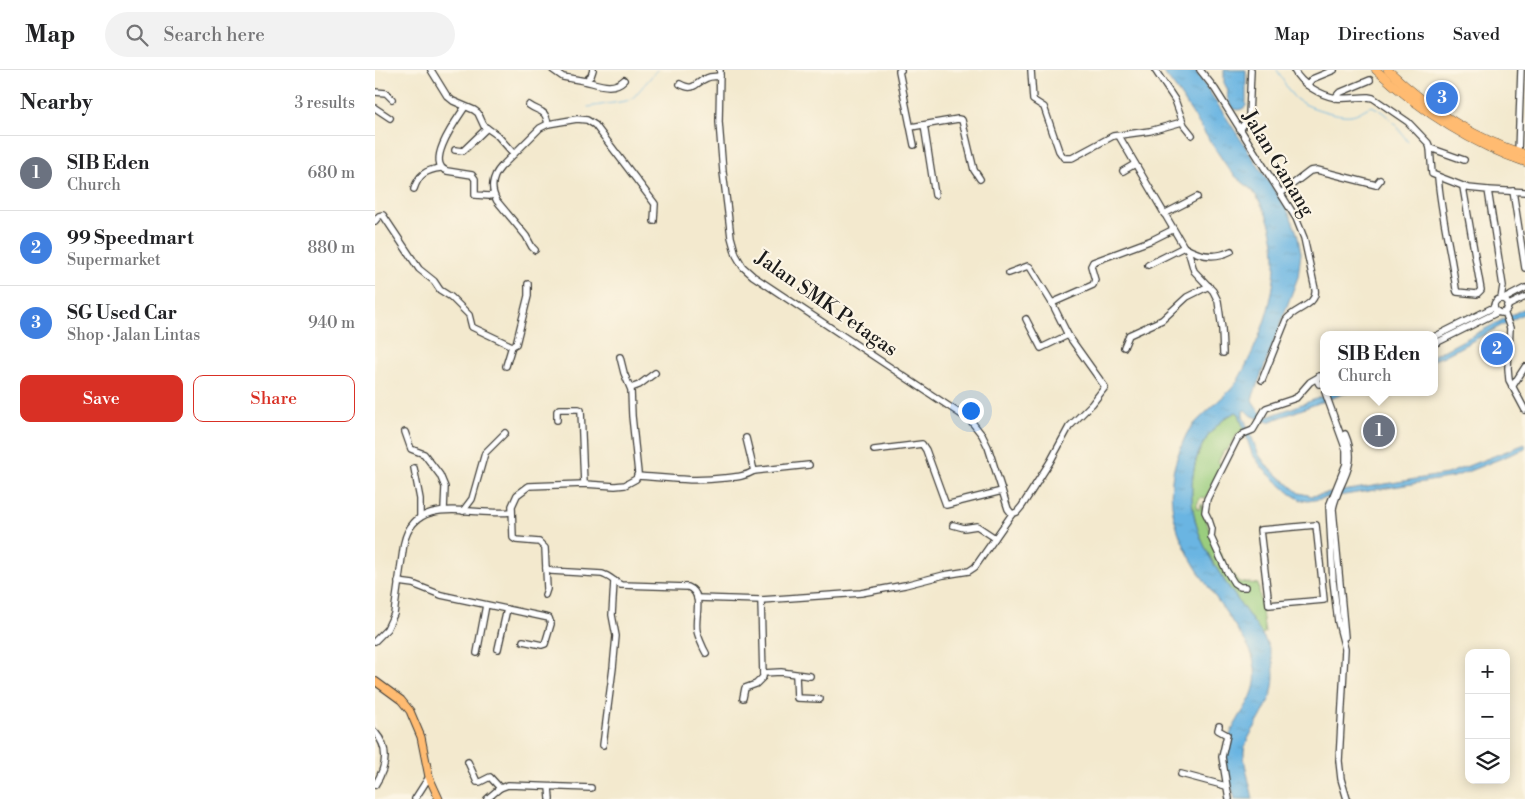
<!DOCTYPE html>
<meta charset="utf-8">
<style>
body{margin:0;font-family:"Libre Bodoni",serif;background:#f2f2f2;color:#202124}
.controls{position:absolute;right:15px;bottom:15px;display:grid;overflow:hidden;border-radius:10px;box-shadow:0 2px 12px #0003}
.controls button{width:45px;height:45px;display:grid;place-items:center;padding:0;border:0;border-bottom:1px solid #e0e0e0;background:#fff;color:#202124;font:25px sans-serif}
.you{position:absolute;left:595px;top:340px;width:18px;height:18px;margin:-12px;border:4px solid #fff;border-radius:50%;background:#1a73e8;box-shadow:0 0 0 8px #1a73e833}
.badge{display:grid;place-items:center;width:32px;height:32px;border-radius:50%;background:#d93025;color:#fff;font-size:16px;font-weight:700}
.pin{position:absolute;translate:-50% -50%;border:2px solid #fff;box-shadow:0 1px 5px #0006}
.popup{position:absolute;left:945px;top:261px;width:118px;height:65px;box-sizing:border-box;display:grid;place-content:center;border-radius:10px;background:#fff;filter:drop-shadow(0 1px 4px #0005);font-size:16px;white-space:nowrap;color:#757577}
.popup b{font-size:19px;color:#202124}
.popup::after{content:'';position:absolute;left:50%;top:100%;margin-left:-10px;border:10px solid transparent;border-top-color:#fff}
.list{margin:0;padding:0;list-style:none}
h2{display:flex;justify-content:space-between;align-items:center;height:65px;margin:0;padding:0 20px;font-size:21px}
h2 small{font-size:16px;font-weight:400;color:#757577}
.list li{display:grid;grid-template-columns:32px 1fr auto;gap:15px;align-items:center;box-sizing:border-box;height:75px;padding:0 20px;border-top:1px solid #e0e0e0}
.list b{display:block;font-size:19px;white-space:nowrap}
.list p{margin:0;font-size:16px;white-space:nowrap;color:#757577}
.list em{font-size:16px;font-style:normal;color:#757577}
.actions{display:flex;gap:10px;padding:15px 20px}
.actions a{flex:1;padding:11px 0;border:1px solid #d93025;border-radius:10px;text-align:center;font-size:18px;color:#d93025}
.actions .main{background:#d93025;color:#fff}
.icon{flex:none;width:28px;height:28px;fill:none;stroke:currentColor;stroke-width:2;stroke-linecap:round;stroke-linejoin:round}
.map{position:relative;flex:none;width:1150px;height:729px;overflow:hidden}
header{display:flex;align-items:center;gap:30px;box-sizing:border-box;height:70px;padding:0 25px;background:#fff;border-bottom:1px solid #e0e0e0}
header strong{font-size:24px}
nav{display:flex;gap:28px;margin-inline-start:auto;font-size:18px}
.search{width:350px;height:45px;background:#f2f2f2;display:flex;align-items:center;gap:12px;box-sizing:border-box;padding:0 18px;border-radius:28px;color:#757577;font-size:19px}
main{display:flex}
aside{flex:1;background:#fff}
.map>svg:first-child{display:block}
.green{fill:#9acd7e;stroke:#5b744d}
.water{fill:url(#water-ripples);stroke:#43687f}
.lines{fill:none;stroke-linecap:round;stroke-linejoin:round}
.stream{stroke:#6ab5e2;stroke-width:1}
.minor-casing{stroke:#3c3b37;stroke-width:8}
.major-casing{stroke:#3c3b37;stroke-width:9}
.highway-casing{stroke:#3c3b37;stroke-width:9}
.minor{stroke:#fff;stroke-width:5.5}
.major{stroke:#ffbb71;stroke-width:7}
.highway{stroke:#ffbb71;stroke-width:8}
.labels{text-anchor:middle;stroke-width:4.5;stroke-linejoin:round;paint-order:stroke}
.street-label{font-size:20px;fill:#1c1c1c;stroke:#fcf5e5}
</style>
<header>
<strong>Map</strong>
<div class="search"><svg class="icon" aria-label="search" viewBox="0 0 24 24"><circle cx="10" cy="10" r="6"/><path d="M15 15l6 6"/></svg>Search here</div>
<nav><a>Map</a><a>Directions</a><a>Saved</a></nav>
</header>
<main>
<aside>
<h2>Nearby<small>3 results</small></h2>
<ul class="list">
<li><span class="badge" style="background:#6b7280">1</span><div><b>SIB Eden</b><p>Church</p></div><em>680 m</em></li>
<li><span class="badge" style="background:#3f7fe0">2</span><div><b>99 Speedmart</b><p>Supermarket</p></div><em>880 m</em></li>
<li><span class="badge" style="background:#3f7fe0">3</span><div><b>SG Used Car</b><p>Shop · Jalan Lintas</p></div><em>940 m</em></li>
</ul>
<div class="actions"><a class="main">Save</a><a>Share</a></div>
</aside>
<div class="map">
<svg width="1150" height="729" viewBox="0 0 1150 729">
<defs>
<pattern id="water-ripples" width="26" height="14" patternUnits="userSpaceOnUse" patternTransform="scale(1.25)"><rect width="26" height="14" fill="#6ab5e2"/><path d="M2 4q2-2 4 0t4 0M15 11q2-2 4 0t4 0" fill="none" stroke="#5b9bc1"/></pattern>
</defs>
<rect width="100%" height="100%" fill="#fcf5e5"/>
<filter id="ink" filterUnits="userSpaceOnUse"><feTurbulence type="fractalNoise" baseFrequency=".02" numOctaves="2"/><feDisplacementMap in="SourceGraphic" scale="10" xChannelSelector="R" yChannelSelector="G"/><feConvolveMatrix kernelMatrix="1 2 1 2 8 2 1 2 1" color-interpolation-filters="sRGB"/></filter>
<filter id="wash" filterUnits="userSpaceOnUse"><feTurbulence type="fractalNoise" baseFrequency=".0096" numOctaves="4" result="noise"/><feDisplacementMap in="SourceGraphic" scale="20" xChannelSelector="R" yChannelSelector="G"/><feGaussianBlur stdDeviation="1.12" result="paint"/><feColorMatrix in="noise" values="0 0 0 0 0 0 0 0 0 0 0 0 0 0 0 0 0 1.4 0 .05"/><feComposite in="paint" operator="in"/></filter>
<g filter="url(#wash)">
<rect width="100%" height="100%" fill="#f3e9ce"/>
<path class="green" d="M861,342L864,344L869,360L862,365L851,381L849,380L843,392L847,395L831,428L826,427L822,434V439H825L826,434H827C830,454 849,498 864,512L883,514L890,563L886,564C852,510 804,465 820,395C825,373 841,352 861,342Z"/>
<g class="water">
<path d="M786,0H820L903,126L915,145L922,163L926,183L923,207L877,329C880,338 884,342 892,347L960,322H973L893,352L875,345L870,340L868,341V346L884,385L893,397L924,423L937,426L1072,404L1150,374V379L1079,407L933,431L926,430L916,424L889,400L877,384L864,344L861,342C841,351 825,373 820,394C806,457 840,497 874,546C884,560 896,575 898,593C902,620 893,634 880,657C876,663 870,673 869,681C868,691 876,718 878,729H860C857,717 848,697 849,685C849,681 851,677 852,673C863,638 890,627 877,585C874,575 865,565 860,556C830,509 787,464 798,403C800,392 808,369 814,360C821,351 832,342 840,334C848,326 858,319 863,310C893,257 918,184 883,129C877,118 869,114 860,106C854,100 849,92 845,86C825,58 809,26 786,0Z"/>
<path d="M849,0H871V36C860,47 850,32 853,20L849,13Z"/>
<path d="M1150,238V243L1069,286L1059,290V285L1065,282V281H1068Z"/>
</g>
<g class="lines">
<g class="stream">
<path d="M902,0C908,9 913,22 921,29C931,37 964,47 976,45C984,44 990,38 997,36C1013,43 1023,58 1033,72"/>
<path d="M213,37L251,31L258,28L282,0"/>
</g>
</g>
</g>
<g filter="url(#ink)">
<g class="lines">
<g class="minor-casing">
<g id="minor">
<path d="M56,0L72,26L78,31L99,40L103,43L109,56L122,65L139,84"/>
<path d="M178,0L188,7L210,11L216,6L218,0"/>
<path d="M345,0L344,52L348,102L356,167L361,185L368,197L378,206L596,351L607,365L613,377L633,439L637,444"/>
<path d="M526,0L524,1L539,75"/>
<path d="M656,0L658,30L669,37L684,81L689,88H697L738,66L775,61L807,52"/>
<path d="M780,0L800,30L809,55L817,65"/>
<path d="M825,0L840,19L921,148L929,168L940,219C943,236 919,238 911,250L887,310"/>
<path d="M919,0C926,14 945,25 961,28C971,29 983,27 993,27L998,28L1033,52L1053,73L1055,78L1057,104L1093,118L1113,120L1128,216L1126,229"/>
<path d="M210,11C223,14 238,21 249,10"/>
<path d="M305,14C320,22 319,13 332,8C336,6 341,7 345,6"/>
<path d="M932,15L937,9L959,0"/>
<path d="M0,22L11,23L17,29"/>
<path d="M960,28L964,23L995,10"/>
<path d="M154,35C165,43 170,38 173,54"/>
<path d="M90,37C83,48 49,93 72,101L97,105L100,109V125L114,126L118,125"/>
<path d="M0,38L15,48"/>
<path d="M549,55L560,125"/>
<path d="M536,57L583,49L587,50L599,100L605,109"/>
<path d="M865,60L874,46L876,0"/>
<path d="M744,66L809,177C824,186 840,189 856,181"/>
<path d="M1055,78L1089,90"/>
<path d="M80,80L88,81L112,58"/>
<path d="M1143,82L1146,0"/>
<path d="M748,101L760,94"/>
<path d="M1063,107C1066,145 1076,181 1081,219L1082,222L1102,224L1106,220L1088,117"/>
<path d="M39,119C44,104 51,100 66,98"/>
<path d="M1113,120L1150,122"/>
<path d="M1138,121L1150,198"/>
<path d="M906,123L935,101L942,100L1001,115L1005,110"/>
<path d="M789,144L822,127"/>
<path d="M0,151L4,146L8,145L44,199L59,211L65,220L76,227L94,245L97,257L137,276L141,274L153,226V214"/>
<path d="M160,180L157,177L151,166L122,131C115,119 117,107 126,97L165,58L173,54L202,49L212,50L220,55L280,134L279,151"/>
<path d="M813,180L819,201L838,221L843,231L847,259L848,283"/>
<path d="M773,195L809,177"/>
<path d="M1129,229L1150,218"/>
<circle cx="1126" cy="236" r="7"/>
<path d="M677,233L718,215L720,210L716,196L718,192L777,170L797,160"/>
<path d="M1132,236L1150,227"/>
<path d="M1129,242L1135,258L1133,298L1134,310L1150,340"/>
<path d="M651,249L666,278L693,265"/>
<path d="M1059,267L1119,237"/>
<path d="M1059,274L1123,242"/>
<path d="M749,277L754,265L787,250L812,227L834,216"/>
<path d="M131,296L137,276"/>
<path d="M949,306H944L942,310L944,314H949"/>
<path d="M1137,317L1150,297"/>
<path d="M256,318L264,315L280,303"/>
<path d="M950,322L971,380V394L954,436L958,511L963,552L970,579L964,691L966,709L972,729"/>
<path d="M182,350V341L184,339H204L206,340L209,414"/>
<path d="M30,362L36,379L49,384L65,405L70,417L69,440"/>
<path d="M970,364C980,387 974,399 964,420C962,426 959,432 958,439L970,567"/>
<path d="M371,368L379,401"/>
<path d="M499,380L547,374L551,380L571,435L627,421"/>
<path d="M39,398L45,429V447"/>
<path d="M262,406C293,408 317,412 349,408C360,407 369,407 379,401L434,395"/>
<path d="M88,441L97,429L110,383L130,363"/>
<path d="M578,455L589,458L602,456L620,468"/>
<path d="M941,455L949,530L894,535L885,460Z"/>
<path d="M171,498L176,501L227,504C235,506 239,512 246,515L313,517C330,524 319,547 322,561C323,566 328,578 331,583"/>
<path d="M23,512L38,514L66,525L174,548L176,554L170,574L167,575L148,571"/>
<path d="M871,517H865L859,513L851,500L840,476L836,467L837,459L834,450L830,442L832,429L862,369L868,364L878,360L891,338L921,328L935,312L942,308"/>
<path d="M170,525L172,519L170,478L164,472L141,470L138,468L137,436L142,425L154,416L209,414L240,416L250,415L261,409L263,403L257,346L256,320L249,303L245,287"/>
<path d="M322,528L386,530L486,523L530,515L569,505L594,501L600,497L637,444L642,442L647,436L675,392L694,357L717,334L730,317L693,265L677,233L655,197L653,196L634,203"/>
<path d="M0,571L12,559L19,544L29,473C40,422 99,447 136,442"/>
<path d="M123,579L132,539"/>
<path d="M102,583L111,535"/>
<path d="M388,603L406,602L435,606"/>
<path d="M421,605L422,628L445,629"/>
<path d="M368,628L370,618L381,614L388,607L386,530"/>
<path d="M844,656L843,660L852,665L847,687L854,729"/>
<path d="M0,662C15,679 11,698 0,715"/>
<path d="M228,675L238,598L241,566L237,545L239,511"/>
<path d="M93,692L102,712H105L115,707L125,718"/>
<path d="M806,704L851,716"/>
<path d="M174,717L175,729"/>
<path d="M40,729L54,707"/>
<path d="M112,729L125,718L133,715L216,718"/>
</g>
</g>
<g class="major-casing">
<path id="major" d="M0,611L26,630L35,641L46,667L54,707L64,729"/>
</g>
<g class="highway-casing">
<g id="highway">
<path d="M1001,0C1045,40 1093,73 1150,92"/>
<path d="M1013,0C1051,36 1099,69 1150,84"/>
</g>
</g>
<use href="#minor" class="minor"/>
<use href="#major" class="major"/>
<use href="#highway" class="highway"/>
</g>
</g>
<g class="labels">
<g class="street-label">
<text transform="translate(904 93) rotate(59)" y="7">Jalan Ganang</text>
<text transform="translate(452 233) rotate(35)" y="7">Jalan SMK Petagas</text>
</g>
</g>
</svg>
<div class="controls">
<button>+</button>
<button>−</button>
<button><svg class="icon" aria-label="layers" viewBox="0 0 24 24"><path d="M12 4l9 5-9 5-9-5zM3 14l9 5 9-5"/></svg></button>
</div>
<div class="you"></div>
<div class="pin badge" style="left:1004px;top:361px;background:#6b7280">1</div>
<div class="popup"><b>SIB Eden</b>Church</div>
<div class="pin badge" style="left:1122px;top:279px;background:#3f7fe0">2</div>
<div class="pin badge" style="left:1067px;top:28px;background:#3f7fe0">3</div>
</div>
</main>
